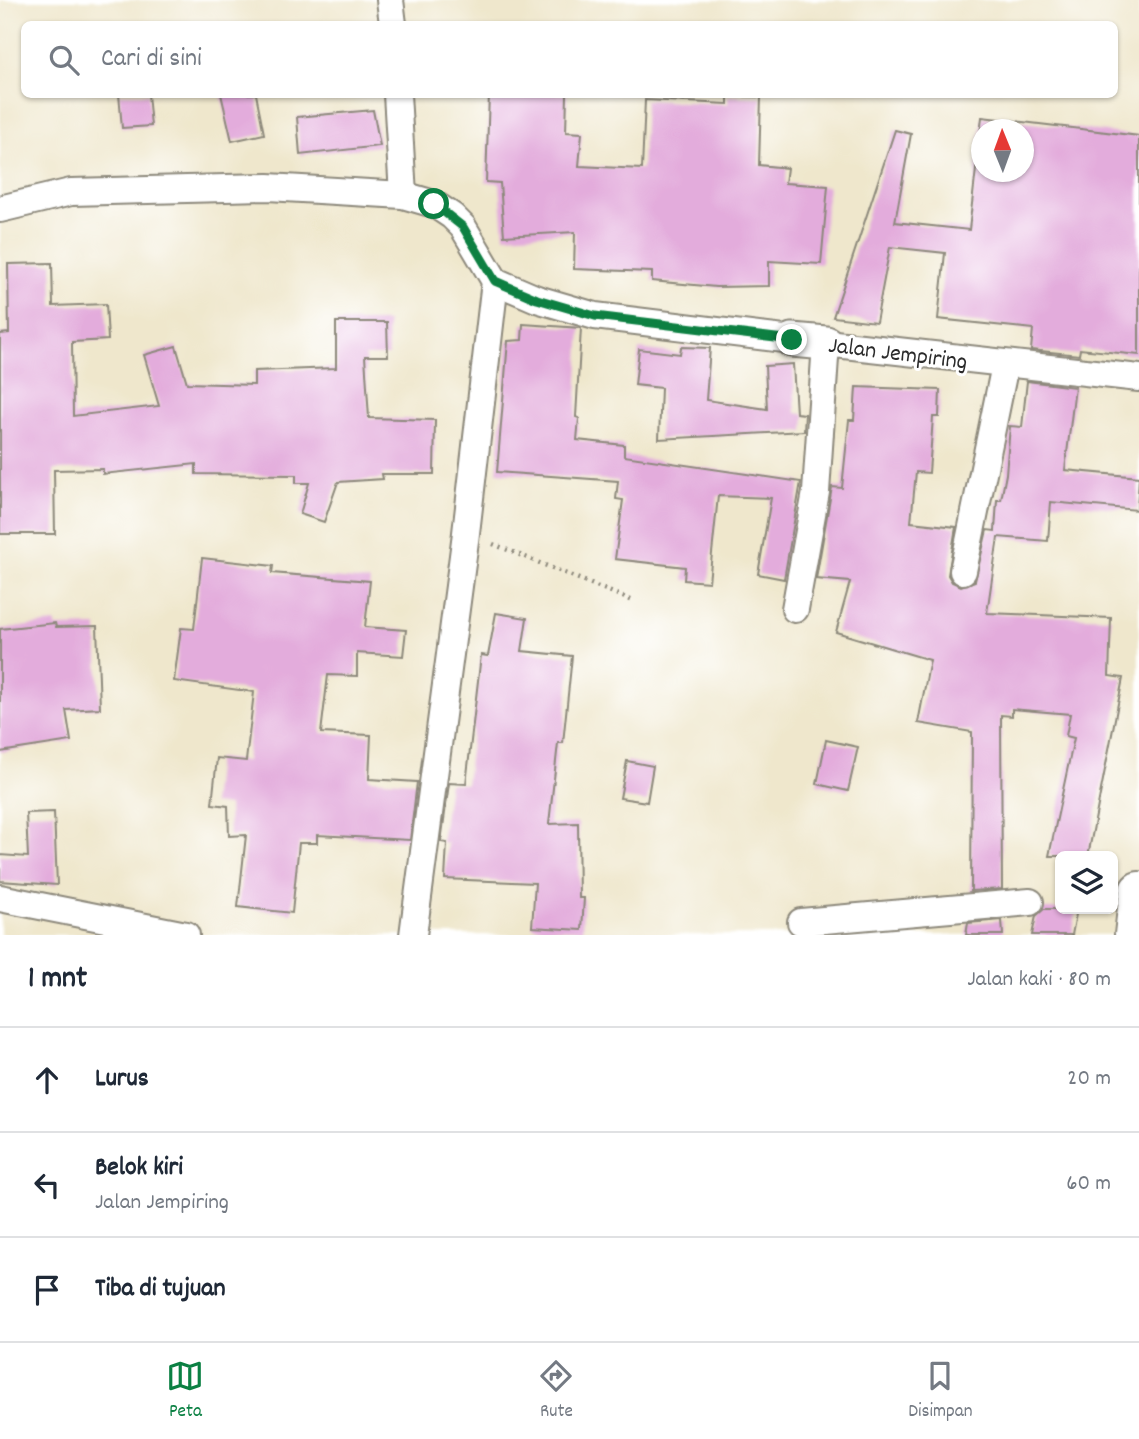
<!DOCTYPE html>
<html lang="id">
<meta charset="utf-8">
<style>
body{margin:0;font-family:Dekko,sans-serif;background:#f2f2f3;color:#1f2937}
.controls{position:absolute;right:21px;bottom:21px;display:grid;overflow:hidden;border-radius:10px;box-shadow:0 2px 5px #0004}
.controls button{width:63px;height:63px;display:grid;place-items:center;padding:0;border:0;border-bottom:2px solid #e0e1e3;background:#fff;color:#1f2937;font:35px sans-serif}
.compass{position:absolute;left:971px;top:119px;width:63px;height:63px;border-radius:50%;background:#fff;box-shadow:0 2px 5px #0004;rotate:359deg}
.stop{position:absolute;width:21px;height:21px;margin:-16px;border:5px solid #0b8043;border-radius:50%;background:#fff}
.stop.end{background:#0b8043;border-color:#fff;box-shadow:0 2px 7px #0008}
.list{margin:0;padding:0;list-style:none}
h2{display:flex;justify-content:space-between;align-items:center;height:91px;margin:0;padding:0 28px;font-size:30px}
h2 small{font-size:23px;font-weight:400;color:#747a83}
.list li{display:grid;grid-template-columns:46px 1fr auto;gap:21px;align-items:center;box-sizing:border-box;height:105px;padding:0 28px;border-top:2px solid #e0e1e3}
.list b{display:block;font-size:26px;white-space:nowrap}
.list p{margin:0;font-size:23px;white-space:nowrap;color:#747a83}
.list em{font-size:23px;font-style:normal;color:#747a83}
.icon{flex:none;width:38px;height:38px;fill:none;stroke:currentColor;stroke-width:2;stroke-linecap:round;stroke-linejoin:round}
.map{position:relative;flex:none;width:1139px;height:935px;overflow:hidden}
.search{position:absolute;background:#fff;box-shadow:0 2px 5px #0004;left:21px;right:21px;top:21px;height:77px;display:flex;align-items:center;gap:18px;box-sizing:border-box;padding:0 24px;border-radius:10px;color:#747a83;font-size:26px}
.sheet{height:406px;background:#fff}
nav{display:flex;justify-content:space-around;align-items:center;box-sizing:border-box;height:98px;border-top:2px solid #e0e1e3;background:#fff;font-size:19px;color:#747a83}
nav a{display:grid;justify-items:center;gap:4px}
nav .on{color:#0b8043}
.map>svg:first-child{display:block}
.building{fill:#e3acdc;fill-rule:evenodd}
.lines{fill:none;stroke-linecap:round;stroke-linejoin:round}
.minor-casing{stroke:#8d897c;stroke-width:30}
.tertiary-casing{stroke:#8d897c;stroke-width:37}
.secondary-casing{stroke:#8d897c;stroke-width:42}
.path{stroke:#8d897c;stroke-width:4.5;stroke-dasharray:2 5;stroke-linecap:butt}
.minor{stroke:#fff;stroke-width:26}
.tertiary{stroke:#fff;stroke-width:33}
.secondary{stroke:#fff;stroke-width:38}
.route{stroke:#0b8043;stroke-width:9}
.labels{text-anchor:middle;stroke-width:6;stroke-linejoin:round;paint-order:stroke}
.street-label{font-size:24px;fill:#2b2b2b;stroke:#fff}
</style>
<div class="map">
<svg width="1139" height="935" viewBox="0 0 1139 935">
<rect width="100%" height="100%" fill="#fff"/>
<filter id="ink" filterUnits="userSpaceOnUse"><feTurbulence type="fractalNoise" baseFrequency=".0143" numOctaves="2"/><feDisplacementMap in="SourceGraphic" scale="14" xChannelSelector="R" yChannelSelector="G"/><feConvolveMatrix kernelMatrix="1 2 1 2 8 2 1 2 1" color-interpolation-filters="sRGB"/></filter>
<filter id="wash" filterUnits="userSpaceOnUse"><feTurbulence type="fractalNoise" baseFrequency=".00686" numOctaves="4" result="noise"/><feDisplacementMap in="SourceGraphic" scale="28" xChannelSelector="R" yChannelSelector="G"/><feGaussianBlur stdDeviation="1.57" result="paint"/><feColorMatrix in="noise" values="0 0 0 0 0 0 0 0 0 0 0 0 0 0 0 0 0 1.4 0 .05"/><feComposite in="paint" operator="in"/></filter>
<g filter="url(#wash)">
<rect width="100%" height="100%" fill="#efe7cc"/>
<g id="blocks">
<g class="building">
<path d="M119,94H148L151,126L122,128Z"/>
<path d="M221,94H256L264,134L232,141Z"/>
<path d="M489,94H567L566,132L582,133L579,166L642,169L645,100L728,104V96L761,97L759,165L787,168L785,183L828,186L821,264L769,261V286L716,287L652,281V272L574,269L575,232L504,236L500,183L486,182Z"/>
<path d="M373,110L380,146L300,155L297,117Z"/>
<path d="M982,117L1139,136V355L1080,349L1079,355L1031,350L1033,329L938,319L945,253L890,247L876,322L833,317L895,130L911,134L895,222L969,230ZM982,130H1024V172H982Z"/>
<path d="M52,263L53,306L106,304L108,340L72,342L73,416L159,406L144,355L176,346L187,383L254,385V371L336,368V322H387L388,356H365L369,418L435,420L434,474H382L383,479L338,482L324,522L300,514L309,483H296V475L196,474V464L103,474V469L54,470L55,534H0V334L9,333L8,264Z"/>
<path d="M523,324L581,328L576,417L579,418L577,440L624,445V456L801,482L784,579L758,574L771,498L718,496L709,582L684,580L685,567L615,559L623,500L616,499L618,481L497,472L508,341L522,340Z"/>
<path d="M681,347L710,348L706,400L767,409L765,366L793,364L796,413L805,414L804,431L659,439L661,388L635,385L639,349L680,354Z"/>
<path d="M1027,381L1075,387L1065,470L1139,477L1137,510L1051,502L1048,541L998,537L987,613L1111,618L1109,676L1123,678L1088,856H1049L1074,738L1066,736L1070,714L1012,709V716L1001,715L1002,889L971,891L972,732L918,723L930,660L836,632L850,582L816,579L832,487L842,488L849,420H854L856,387L940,390L939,417H933L929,473L916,472L911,522L956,527L948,575L952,582L961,586L975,581L987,530L995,531L997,500H1001L1006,474L1010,426L1022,427Z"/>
<path d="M202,558L273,566L272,573L370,581L365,627L406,630L403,656L357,653V676L328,675L321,733L371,735L369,779L417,782L410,840L317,835V843H299L292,913L238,907L246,835L229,836L228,806L212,804L217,758L246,761L254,692L174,681L181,628L194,629Z"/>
<path d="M496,613L527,618L522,651L572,656L563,743H558L549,824L578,823L579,898H584L582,930L532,927L535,883L445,879L447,843L441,842L449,783L466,784L481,655L488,656Z"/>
<path d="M55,623L56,627L97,626L100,708L66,710L71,741L0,752V629Z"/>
<path d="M826,740L858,747L848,791L817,784Z"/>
<path d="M627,761L653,766L647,802L620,798Z"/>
<path d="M54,812L57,885L0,881V855L28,857L26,813Z"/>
<path d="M1044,909H1077L1072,935H1032L1036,916Z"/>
<path d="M1002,920L1003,935H966L968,923Z"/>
</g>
</g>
</g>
<g filter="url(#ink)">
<use href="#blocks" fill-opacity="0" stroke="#8d897c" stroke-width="2"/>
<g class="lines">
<g class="minor-casing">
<g id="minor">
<path d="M390,0L393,24"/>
<path d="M397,94L403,195"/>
<path d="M0,209L71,192L268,187L403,195L434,204L452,216L463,227L495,281L466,533L413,935"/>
<path d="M495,281L537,299L595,316L792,340"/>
<path d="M963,571L1005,365"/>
<path d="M795,609L816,492L826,343L1139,378"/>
<path d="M0,898L186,935"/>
<path d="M801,922L1030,902"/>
</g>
</g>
<g class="tertiary-casing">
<path id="tertiary" d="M792,340L826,343"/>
</g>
<g class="secondary-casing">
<path id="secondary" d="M1134,935L1139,891"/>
</g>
<path class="path" d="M493,544L633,601"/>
<use href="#minor" class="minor"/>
<use href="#tertiary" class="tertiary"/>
<use href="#secondary" class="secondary"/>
</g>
</g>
<g class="lines" filter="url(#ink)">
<path class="route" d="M434,204L463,227L495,281L537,299L595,316L792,340"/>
</g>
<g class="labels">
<g class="street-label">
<text transform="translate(898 352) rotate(7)" y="8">Jalan Jempiring</text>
</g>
</g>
</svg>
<div class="controls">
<button><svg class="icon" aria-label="layers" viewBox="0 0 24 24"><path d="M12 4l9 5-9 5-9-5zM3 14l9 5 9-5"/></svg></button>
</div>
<svg class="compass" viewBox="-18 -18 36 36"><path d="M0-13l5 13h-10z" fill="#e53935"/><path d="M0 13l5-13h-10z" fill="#747a83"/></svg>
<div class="stop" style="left:434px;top:204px"></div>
<div class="stop end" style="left:792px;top:340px"></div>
<div class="search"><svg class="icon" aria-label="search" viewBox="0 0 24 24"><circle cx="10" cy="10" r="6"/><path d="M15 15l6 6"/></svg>Cari di sini</div>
</div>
<section class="sheet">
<h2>1 mnt<small>Jalan kaki · 80 m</small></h2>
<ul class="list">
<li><svg class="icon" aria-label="ahead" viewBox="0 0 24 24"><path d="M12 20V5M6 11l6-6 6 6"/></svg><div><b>Lurus</b></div><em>20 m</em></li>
<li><svg class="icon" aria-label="left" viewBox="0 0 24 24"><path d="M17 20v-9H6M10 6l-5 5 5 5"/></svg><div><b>Belok kiri</b><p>Jalan Jempiring</p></div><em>60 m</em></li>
<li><svg class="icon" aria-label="arrive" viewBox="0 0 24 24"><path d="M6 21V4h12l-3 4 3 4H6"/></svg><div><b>Tiba di tujuan</b></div></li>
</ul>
</section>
<nav>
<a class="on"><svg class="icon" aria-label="map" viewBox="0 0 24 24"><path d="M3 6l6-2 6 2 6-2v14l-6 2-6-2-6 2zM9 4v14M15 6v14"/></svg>Peta</a>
<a><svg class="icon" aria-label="directions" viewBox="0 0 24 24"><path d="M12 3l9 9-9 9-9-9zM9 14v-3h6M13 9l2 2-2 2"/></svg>Rute</a>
<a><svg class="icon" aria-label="saved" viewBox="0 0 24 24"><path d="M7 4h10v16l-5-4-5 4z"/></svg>Disimpan</a>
</nav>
